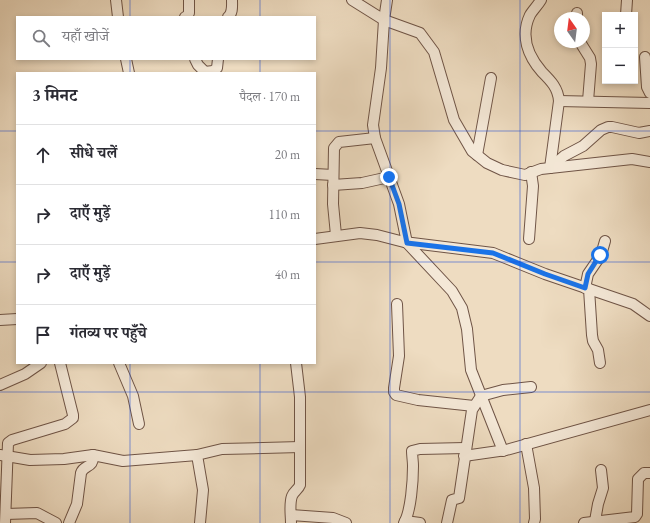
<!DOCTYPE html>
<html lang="hi">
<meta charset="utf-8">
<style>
body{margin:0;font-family:"EB Garamond","Noto Serif Devanagari",serif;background:#f2f2f3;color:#2b2b33}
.controls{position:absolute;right:12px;top:12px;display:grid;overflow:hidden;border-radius:0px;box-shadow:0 2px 6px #0003}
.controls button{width:36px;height:36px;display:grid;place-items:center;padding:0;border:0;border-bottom:1px solid #e1e1e2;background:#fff;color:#2b2b33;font:20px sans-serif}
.compass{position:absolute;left:554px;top:12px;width:36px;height:36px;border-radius:50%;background:#fff;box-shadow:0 2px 6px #0003;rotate:346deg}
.stop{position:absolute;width:12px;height:12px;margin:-9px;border:3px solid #1a73e8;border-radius:50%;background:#fff}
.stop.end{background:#1a73e8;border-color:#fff;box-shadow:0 1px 4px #0008}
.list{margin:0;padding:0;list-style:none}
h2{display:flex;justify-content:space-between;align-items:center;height:52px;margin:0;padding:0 16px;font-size:17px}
h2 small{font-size:13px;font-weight:400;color:#7c7c81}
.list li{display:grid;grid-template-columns:26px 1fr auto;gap:12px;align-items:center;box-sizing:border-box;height:60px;padding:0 16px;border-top:1px solid #e1e1e2}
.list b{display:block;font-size:15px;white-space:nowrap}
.list em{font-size:13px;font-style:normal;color:#7c7c81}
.icon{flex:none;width:22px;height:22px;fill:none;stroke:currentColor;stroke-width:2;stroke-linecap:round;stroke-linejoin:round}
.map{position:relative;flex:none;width:650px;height:523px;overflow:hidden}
.search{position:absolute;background:#fff;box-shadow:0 2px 6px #0003;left:16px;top:16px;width:300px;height:44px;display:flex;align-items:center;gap:10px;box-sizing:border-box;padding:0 14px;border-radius:0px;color:#7c7c81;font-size:15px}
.panel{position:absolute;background:#fff;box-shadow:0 2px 6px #0003;left:16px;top:72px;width:300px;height:292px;border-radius:0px}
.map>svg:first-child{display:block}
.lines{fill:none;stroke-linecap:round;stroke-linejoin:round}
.street-casing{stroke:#6f5446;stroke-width:12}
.street{stroke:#f4e8d7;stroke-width:10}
.route{stroke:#1a73e8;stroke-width:5}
.grid{fill:none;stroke:#1d4ed8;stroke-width:1;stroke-opacity:0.55}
</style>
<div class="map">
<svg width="650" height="523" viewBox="0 0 650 523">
<rect width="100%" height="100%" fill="#eedcc1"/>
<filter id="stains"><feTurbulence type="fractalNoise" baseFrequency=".005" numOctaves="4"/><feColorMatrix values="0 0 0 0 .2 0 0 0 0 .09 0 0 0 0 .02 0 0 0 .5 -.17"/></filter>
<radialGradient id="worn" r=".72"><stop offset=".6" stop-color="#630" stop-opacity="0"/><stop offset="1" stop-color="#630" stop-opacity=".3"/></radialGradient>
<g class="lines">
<g class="street-casing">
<g id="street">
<path d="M116,0L118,17"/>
<path d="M352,0L384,20L420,33L434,52L454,120L472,151L487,163L502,170L525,175L541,169L632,159L650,162"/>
<path d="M387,0L384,20L381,68L373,125L375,138L399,204L407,243L452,291L462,308L467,329L471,370L503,451"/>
<path d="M541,0C538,5 533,10 530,15C520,36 528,56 542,72C551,81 558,88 559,101L550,168"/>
<path d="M577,13V18"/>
<path d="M626,15L627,0"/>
<path d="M185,17L187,16L189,13V0"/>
<path d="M228,17C233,13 232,6 232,0"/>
<path d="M580,42L590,58L591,64L588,101"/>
<path d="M645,57L647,87L650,93"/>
<path d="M126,59L129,73"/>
<path d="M195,59L198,65L206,73"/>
<path d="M205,72L213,71L217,68L218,59"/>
<path d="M559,101L650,103"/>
<path d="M477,155L491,78"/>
<path d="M550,168L564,156L583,146L601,130L608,127H612L639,133L650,131"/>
<path d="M315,174L333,175"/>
<path d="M333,185L362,183L389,177"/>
<path d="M336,235L333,204L334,148L339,142L375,138"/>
<path d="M315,239L360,233L377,235L404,242L493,253L545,274L633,304L650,316"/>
<path d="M529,239L533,186L531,172"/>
<path d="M585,288L588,274L601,255L605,241"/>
<path d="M589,289L592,335L593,341L598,350L600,363"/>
<path d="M397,304L399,356L394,388V392L396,395L418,400L474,406"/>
<path d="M0,320L17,319"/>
<path d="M119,363L133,396L139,424"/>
<path d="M0,385L25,374L41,363"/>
<path d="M526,444L534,488L535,519L534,523"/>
<path d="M0,455L30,460L64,459L93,455L123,461L197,455"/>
<path d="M464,456L506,450L650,410"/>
<path d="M6,514L37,513L56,523"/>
<path d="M291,515L333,518L346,523"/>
<path d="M405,521L420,523"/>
<path d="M595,521L598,504L603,488L601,470"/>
<path d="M5,523L8,443L12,440L65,424L73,418V415L60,363"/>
<path d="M69,523L77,504L81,473C84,464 94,469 93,455"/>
<path d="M200,523L203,490L197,455L222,449L300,447"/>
<path d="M291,523C291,515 289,504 292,496C294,491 298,490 300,485V397L296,363"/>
<path d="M404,523C411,511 413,481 413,466C413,461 412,456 412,451L420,449L465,448"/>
<path d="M447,523L452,500L459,498L472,410L481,396L503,390L531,387"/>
<path d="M584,523L635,517L637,514L638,479L644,473H650"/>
</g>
</g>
<use href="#street" class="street"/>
</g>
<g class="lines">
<path class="route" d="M389,177L399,204L407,243L493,253L545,274L585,288L588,274L600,255"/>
</g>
<path class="grid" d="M130,0V17M260,0V17M390,0V523M520,0V523M130,59V73M260,59V73M0,131H17M315,131H650M0,262H17M315,262H650M130,363V523M260,363V523M0,392H650"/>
<rect width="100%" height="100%" filter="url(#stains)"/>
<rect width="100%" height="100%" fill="url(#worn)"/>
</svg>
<div class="controls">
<button>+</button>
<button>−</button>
</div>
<svg class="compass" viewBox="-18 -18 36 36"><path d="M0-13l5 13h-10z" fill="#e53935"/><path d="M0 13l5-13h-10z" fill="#7c7c81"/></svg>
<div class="stop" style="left:600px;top:255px"></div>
<div class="stop end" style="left:389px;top:177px"></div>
<div class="search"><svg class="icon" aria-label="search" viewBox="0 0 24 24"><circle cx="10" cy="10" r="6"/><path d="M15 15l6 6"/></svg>यहाँ खोजें</div>
<section class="panel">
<h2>3 मिनट<small>पैदल · 170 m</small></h2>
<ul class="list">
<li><svg class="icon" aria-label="ahead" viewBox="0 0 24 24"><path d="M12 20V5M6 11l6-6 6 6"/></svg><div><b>सीधे चलें</b></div><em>20 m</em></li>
<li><svg class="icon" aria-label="right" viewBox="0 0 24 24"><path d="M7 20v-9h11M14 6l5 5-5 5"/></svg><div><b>दाएँ मुड़ें</b></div><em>110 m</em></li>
<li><svg class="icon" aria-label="right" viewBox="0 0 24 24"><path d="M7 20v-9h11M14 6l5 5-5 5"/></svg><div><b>दाएँ मुड़ें</b></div><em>40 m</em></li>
<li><svg class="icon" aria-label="arrive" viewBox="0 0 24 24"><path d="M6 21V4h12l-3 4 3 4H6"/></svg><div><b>गंतव्य पर पहुँचे</b></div></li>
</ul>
</section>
</div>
